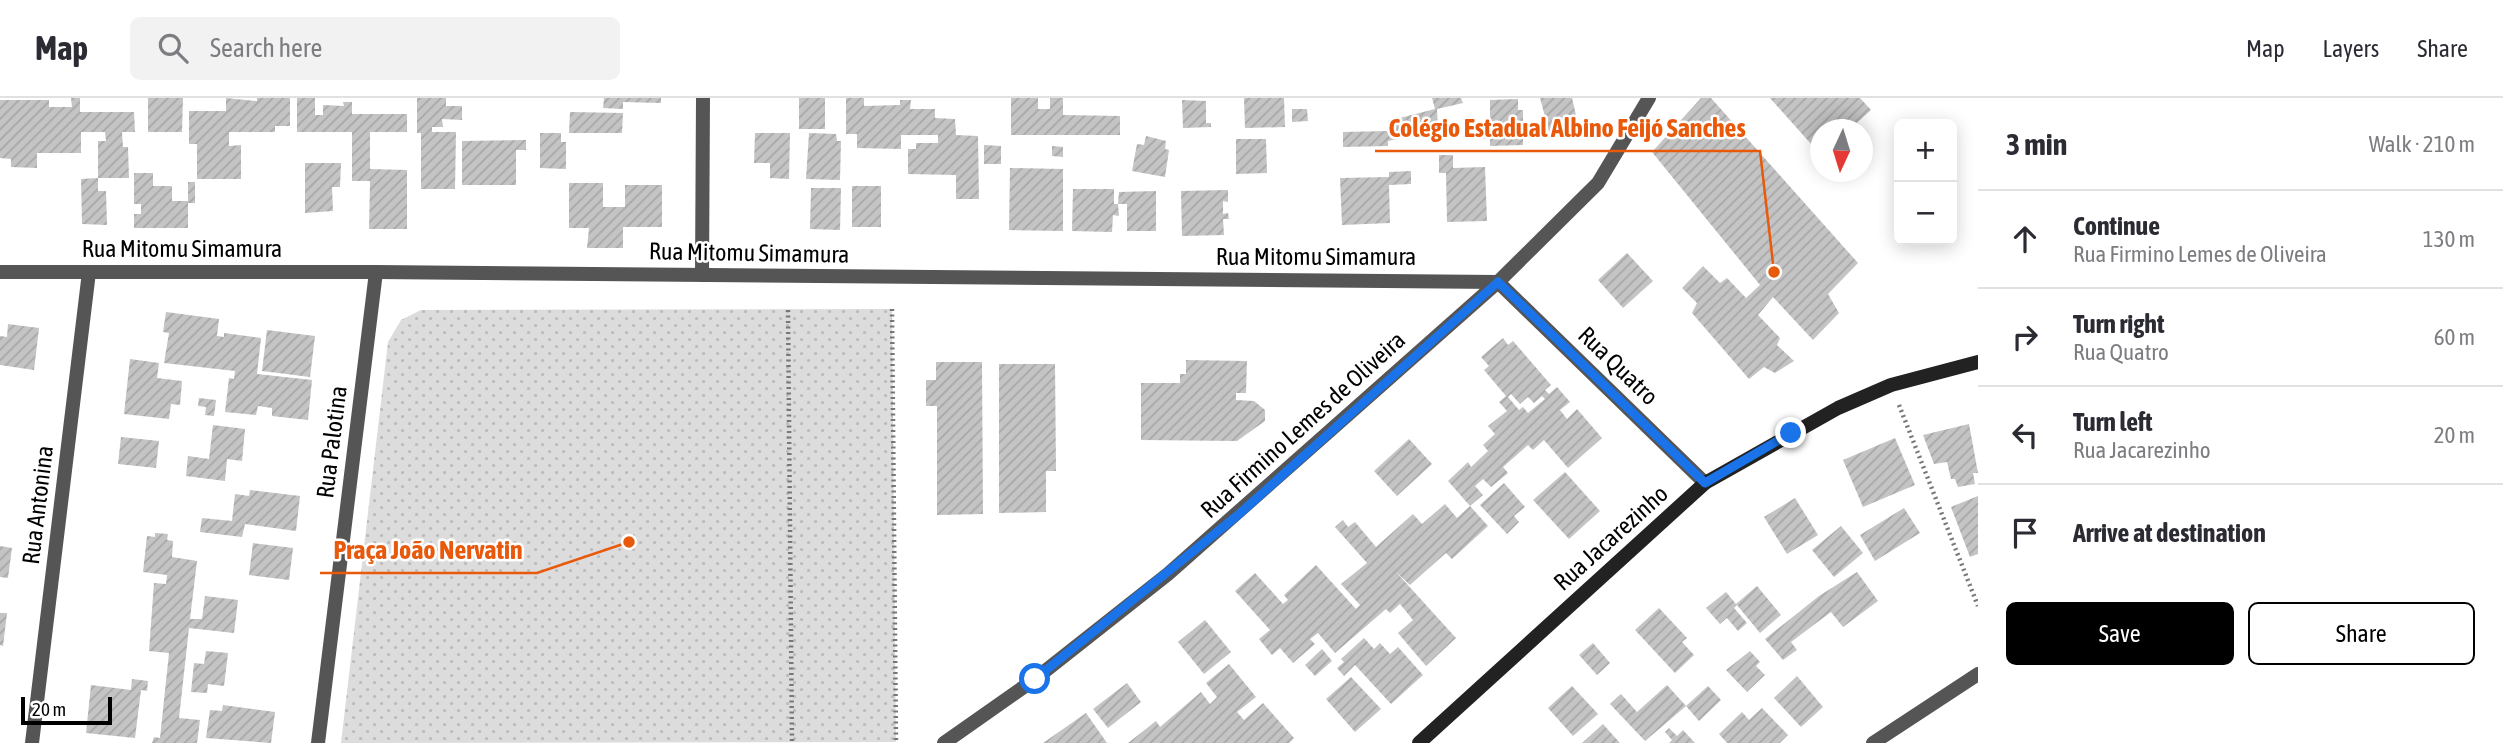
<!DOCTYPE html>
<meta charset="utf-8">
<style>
body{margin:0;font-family:"Asap Condensed",sans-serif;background:#f2f2f3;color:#2b2b33}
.controls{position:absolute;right:21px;top:21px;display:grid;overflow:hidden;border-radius:10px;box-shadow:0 4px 18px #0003}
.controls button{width:63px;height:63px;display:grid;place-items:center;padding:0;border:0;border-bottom:2px solid #e1e1e2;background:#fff;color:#2b2b33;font:35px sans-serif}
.compass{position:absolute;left:1810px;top:21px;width:63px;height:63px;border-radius:50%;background:#fff;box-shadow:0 4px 18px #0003;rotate:184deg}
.scale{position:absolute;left:21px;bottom:18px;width:91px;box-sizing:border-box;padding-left:7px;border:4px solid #000;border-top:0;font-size:19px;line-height:24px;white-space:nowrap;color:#000;-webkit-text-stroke:5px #fff;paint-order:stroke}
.stop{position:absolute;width:21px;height:21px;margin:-16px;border:5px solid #1a73e8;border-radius:50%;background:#fff}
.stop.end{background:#1a73e8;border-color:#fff;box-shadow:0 2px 7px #0008}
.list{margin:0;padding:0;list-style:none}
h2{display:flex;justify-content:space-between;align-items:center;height:91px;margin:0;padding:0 28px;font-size:30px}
h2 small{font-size:23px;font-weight:400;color:#7c7c81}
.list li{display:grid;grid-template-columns:46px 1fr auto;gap:21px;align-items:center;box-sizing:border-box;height:98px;padding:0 28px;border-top:2px solid #e1e1e2}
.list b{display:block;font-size:26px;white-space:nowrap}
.list p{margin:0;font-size:23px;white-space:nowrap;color:#7c7c81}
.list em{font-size:23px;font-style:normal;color:#7c7c81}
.actions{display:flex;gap:14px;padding:21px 28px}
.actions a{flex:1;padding:16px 0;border:2px solid #000;border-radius:10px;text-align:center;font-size:24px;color:#000}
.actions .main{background:#000;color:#fff}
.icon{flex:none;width:38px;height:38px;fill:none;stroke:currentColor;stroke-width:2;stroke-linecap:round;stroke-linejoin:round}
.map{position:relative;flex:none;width:1978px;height:645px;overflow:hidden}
header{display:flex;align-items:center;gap:42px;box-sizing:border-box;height:98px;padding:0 35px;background:#fff;border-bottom:2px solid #e1e1e2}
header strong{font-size:33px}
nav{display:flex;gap:38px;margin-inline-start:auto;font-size:24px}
.search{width:490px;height:63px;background:#f2f2f3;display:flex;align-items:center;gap:18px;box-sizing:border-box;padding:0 24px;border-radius:10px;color:#7c7c81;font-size:26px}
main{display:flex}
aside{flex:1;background:#fff}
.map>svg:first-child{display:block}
.park{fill:url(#park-dots)}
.building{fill:url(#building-hatch);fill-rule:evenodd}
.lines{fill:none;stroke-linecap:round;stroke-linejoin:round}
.path{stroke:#777;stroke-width:4.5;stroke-dasharray:2 3.5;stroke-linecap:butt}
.street{stroke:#555;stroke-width:14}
.secondary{stroke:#222;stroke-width:14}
.route{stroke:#1a73e8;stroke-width:9}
.labels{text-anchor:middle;stroke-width:5;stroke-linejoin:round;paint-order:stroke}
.street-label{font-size:24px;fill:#000;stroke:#fff}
.leader{fill:none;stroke:#e8590c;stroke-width:2.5}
.callout-dot{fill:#e8590c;stroke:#fff;stroke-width:2.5}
.callout-label{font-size:26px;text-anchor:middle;font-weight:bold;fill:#e8590c;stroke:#fff;stroke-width:5;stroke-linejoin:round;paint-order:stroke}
</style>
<header>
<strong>Map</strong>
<div class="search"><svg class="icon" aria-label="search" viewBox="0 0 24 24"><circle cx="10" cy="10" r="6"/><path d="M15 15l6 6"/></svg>Search here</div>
<nav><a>Map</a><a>Layers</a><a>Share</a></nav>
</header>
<main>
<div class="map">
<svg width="1978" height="645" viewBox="0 0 1978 645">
<defs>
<pattern id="park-dots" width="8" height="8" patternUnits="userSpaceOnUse" patternTransform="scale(1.75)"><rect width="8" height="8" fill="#dcdcdc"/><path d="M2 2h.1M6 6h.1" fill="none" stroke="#bbb" stroke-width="1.8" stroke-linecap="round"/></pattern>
<pattern id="building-hatch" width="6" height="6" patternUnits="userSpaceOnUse" patternTransform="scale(1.75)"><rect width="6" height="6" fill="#c4c4c4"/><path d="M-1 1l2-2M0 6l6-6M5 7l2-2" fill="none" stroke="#a7a7a7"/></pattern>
</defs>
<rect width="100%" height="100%" fill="#fff"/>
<path class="park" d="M892,211L896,644L341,645L388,244L401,222L421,212Z"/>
<g class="building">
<path d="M71,0H80V14H134L135,34H122L123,49H128L129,80H98V43H106L105,34H81V55H37V70L11,69V61L0,60V2H49V9H72Z"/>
<path d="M148,0H183L182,34H148Z"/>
<path d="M226,0L257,3V0H290V28H275V34H229V48L241,47V81H197V46H189V13H226Z"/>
<path d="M297,0H315V17H323V7L344,8L343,4H352V16H407V34H370V71L407,72V131H369L370,83H352V34H297Z"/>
<path d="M417,0H446V8H462V22L442,21L443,29H432V34H456L455,91H421V35H417Z"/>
<path d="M604,0H661V5L623,4V11L603,10Z"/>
<rect x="799" y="0" width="26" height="31"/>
<path d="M846,0H864V8L900,7V2H911L910,11H935V20L955,21L956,37L978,38L979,101H956V77L908,76V51H916V45H938V37H901V51L857,50V36H846Z"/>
<path d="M1011,0H1038V11H1050V0H1063V17L1120,18V37H1011Z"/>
<path d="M1244,0H1284L1285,29L1245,30Z"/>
<path d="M1432,0H1461L1463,5L1437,11L1438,32L1388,43V48L1343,49V34L1388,33V23L1435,11Z"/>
<path d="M1540,0H1572L1579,30L1550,37Z"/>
<path d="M1701,0H1711L1858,165L1828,196L1839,215L1813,242L1773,199L1758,217L1780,240L1777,247L1794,263L1775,275L1764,269L1749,281L1692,215L1697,205L1682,190L1703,168L1720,185L1727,180L1746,200L1760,187L1652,54Z"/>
<path d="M1770,0H1860L1871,12L1849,32H1820V56Z"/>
<path d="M1518,1V12H1523V47L1490,48V41H1484V34H1490V2Z"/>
<path d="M1182,2L1206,3V25H1211V29L1183,30Z"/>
<path d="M1292,11H1307L1308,23L1292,24Z"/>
<path d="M570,14L623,15L622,35H569Z"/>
<path d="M540,35H561V44H566V71L540,70Z"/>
<path d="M755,35H790L789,81L770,80V65H754Z"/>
<path d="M809,35L836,36L837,43H841L840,82L806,81Z"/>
<path d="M1146,38L1166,43L1165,51L1169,52L1165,79L1132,73L1137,46L1144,47Z"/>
<path d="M1236,41H1266L1267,75L1236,76Z"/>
<path d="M526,42V52H516V87H462V43Z"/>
<path d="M984,47L1001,48V66H984Z"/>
<path d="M1052,48L1063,49V59L1052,58Z"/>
<path d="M1439,57H1453V70L1485,69L1487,123L1447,124L1446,75H1439Z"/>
<path d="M305,65H341L340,89H332L333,113L305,115Z"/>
<path d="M1010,70L1063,71V133L1009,132Z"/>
<path d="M1411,73V86L1389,87L1390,125L1342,127L1340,80L1389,79V74Z"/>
<path d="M134,75H153V88H172V103H188V84H195V105H188V130H134V116H141V106H134Z"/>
<path d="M98,80V93H106L107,127L82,126L81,81Z"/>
<path d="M569,85H603V109H625V87H662V129H623V150H587L589,130H569Z"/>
<rect x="852" y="88" width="29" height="41"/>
<path d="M811,90H841L840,132L810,131Z"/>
<path d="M1073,91H1114V106H1118L1119,118L1113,117L1112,134L1072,133Z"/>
<path d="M1228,92V104L1223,103V116L1228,115L1229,121H1223L1224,137L1182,138L1181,93Z"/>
<path d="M1156,93V133H1127V106H1118L1119,94Z"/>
<path d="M1627,155L1653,183L1623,210L1598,182Z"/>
<path d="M166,214L219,221L217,238L224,239V235L261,240L257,276L312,282L308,322L272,318V310L258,308L256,317L225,314L229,280L234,281L235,273L164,265L169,235L163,234Z"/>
<path d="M8,226L39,230L34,272L0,267V238L7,239Z"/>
<path d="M267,232L315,238L310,279L262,273Z"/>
<path d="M1503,240L1508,247L1513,243L1551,287L1545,292L1549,296L1557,289L1570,304L1560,312L1567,321L1577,311L1602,340L1568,370L1544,342L1533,352L1528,347L1503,369L1508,375L1491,389L1483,381L1475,388L1483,397L1470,408L1488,428L1452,461L1446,455L1410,487L1396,474L1456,540L1426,568L1398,535L1413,522L1400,506L1390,515L1386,511L1335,555L1318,535L1310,541L1315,546L1293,565L1280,550L1272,557L1259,541L1270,532L1235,493L1255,475L1283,506L1288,502L1284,497L1316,467L1356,511L1360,507L1341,486L1367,465L1335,429L1343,422L1348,429L1355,424L1376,449L1413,416L1422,426L1445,406L1457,420L1470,408L1448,383L1468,364L1471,369L1488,353L1483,347L1495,336L1488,328L1507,313L1499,304L1506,298L1484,272L1489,268L1481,259ZM1511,296L1520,306L1528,299L1534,305L1542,298L1545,301L1528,315L1523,309L1519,312L1508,299Z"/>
<path d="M130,261L159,265L157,280L182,283L180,307L171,306L169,321L124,316Z"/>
<path d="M1186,262L1247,263L1246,295H1236V302L1254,303L1265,312V323L1237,343L1141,342V285H1180V276H1186Z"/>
<path d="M936,264H982L983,416L937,417V308H926V282H936Z"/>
<path d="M999,266H1055L1056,373H1046V414L999,415Z"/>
<path d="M199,300L216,302L214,318L205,317L206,309L198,308Z"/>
<path d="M1969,326L1978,375H1973L1975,386L1958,389L1955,381H1951L1947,364L1934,366L1923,337Z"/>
<path d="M213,327L245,331L242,363L227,361L225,383L186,378L188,358L209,361Z"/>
<path d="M121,339L159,343L156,370L118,366Z"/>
<path d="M1895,340L1915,387L1863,409L1843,362Z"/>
<path d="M1409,341L1432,366L1397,398L1374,373Z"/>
<path d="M1565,374L1600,413L1569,441L1533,402Z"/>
<path d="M1504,385L1525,409L1514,418L1519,424L1507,436L1480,407Z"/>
<path d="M250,392L300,398L296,433L245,426L242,439L200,434L202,420L232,423L235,396L249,398Z"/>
<path d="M1978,398V456L1970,459L1951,409Z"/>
<path d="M1795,400L1818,437L1787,456L1764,419Z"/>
<path d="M1904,410L1920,435L1875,463L1860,437Z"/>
<path d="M1841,428L1863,455L1834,479L1812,452Z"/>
<path d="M155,435L168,436L167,442L173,443L172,459L197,463L190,521H202L205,498L238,502L234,535L189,530L179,620L200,622L197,645H152L154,639L160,640L169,555L149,553L154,485L166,486L167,477L143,474L147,438L155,439Z"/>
<path d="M253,445L293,450L289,482L249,477Z"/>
<path d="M0,448L12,450L8,480L0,479Z"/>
<path d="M1857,474L1878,503L1843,529L1831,514L1791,544L1797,552L1783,562L1765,541L1819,498Z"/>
<path d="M1757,488L1781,517L1760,535L1737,507L1734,510L1747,525L1738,533L1727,520L1720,526L1706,510L1726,494L1736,506Z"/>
<path d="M1659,510L1687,540L1682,544L1694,557L1675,575L1635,532Z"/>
<path d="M0,515H7L3,548L0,547Z"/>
<path d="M1205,522L1231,554L1204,576L1178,544Z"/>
<path d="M1364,540L1374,551L1380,545L1390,556L1398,549L1423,577L1391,606L1355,567L1344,578L1337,570L1344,564L1341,561Z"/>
<path d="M1593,545L1610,565L1597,577L1579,557Z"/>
<path d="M1322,551L1332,563L1315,578L1305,567Z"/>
<path d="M206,553L228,555L224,588L208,586L207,595L191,594L194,565L204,566Z"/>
<path d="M1750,553L1760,564L1756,568L1765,577L1747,594L1726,572Z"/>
<path d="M1229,566L1256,599L1237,614L1244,622L1263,605L1294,640L1289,645H1128L1156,623L1160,629L1201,594L1210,606L1217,599L1206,585Z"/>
<path d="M1797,578L1823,609L1801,629L1774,600Z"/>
<path d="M1351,579L1381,611L1355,634L1326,601Z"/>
<path d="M132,581L148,583L147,593L141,592L135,640L86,635L91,587L131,592Z"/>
<path d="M1127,585L1141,604L1108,630L1093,611Z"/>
<path d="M1667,587L1686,608L1708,588L1721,602L1699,623L1686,608L1645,643L1610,606L1621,596L1637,614Z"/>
<path d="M1572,588L1598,616L1573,638L1548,610Z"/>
<path d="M223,607L275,614L271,645L206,640L210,612L222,613Z"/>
<path d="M1762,610L1788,637L1780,645H1727L1719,636L1742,614L1749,622Z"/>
<path d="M1086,615L1107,645H1043Z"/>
<path d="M1603,626L1620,645H1582Z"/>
<path d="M1669,630L1677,638L1683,632L1695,645H1669L1672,642L1665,634Z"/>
</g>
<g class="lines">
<g class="path">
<path d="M892,211L896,644"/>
<path d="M788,212L792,645"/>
<path d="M1899,307L1978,508"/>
</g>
<g class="street">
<path d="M0,174H376L1498,184L1705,385"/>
<path d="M702,177L703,0"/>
<path d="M32,645L89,174"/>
<path d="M318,645L376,174"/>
<path d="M944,645L1035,581L1168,476L1498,184L1598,85L1649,0"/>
<path d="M1873,645L1978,576"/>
</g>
<path class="secondary" d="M1419,645L1705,385L1838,310L1891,287L1978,264"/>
</g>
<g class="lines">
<path class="route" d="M1035,581L1238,417L1498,184L1705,385L1791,335"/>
</g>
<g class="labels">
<g class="street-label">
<text x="182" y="159">Rua Mitomu Simamura</text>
<text transform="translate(749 155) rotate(1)" y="8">Rua Mitomu Simamura</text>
<text x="1316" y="167">Rua Mitomu Simamura</text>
<text transform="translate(1618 268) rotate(44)" y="8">Rua Quatro</text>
<text transform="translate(1303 327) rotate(-42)" y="8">Rua Firmino Lemes de Oliveira</text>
<text transform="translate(332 344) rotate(-83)" y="8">Rua Palotina</text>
<text transform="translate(38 407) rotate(-83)" y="8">Rua Antonina</text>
<text transform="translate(1611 440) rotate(-42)" y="8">Rua Jacarezinho</text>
</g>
</g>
<path class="leader" d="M1774 174L1760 53H1375M629 444L537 475H320"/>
<g class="callout-dot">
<circle cx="1774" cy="174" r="7"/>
<circle cx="629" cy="444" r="7"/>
</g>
<g class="callout-label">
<text x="1567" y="39">Colégio Estadual Albino Feijó Sanches</text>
<text x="428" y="461">Praça João Nervatin</text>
</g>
</svg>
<div class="controls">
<button>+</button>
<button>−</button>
</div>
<svg class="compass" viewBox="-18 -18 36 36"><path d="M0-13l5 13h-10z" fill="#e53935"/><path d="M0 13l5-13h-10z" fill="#7c7c81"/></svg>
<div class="scale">20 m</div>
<div class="stop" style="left:1035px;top:581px"></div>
<div class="stop end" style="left:1791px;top:335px"></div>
</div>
<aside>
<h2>3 min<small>Walk · 210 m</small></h2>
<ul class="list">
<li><svg class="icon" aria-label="ahead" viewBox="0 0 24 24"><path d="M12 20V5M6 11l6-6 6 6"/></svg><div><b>Continue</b><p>Rua Firmino Lemes de Oliveira</p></div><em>130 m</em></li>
<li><svg class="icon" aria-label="right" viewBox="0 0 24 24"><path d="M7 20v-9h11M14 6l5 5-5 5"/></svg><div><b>Turn right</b><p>Rua Quatro</p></div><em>60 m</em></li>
<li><svg class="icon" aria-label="left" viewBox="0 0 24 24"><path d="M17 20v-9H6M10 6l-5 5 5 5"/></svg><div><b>Turn left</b><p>Rua Jacarezinho</p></div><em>20 m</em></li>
<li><svg class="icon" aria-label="arrive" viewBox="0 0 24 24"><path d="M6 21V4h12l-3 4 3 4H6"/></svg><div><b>Arrive at destination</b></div></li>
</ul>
<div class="actions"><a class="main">Save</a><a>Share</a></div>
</aside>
</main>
